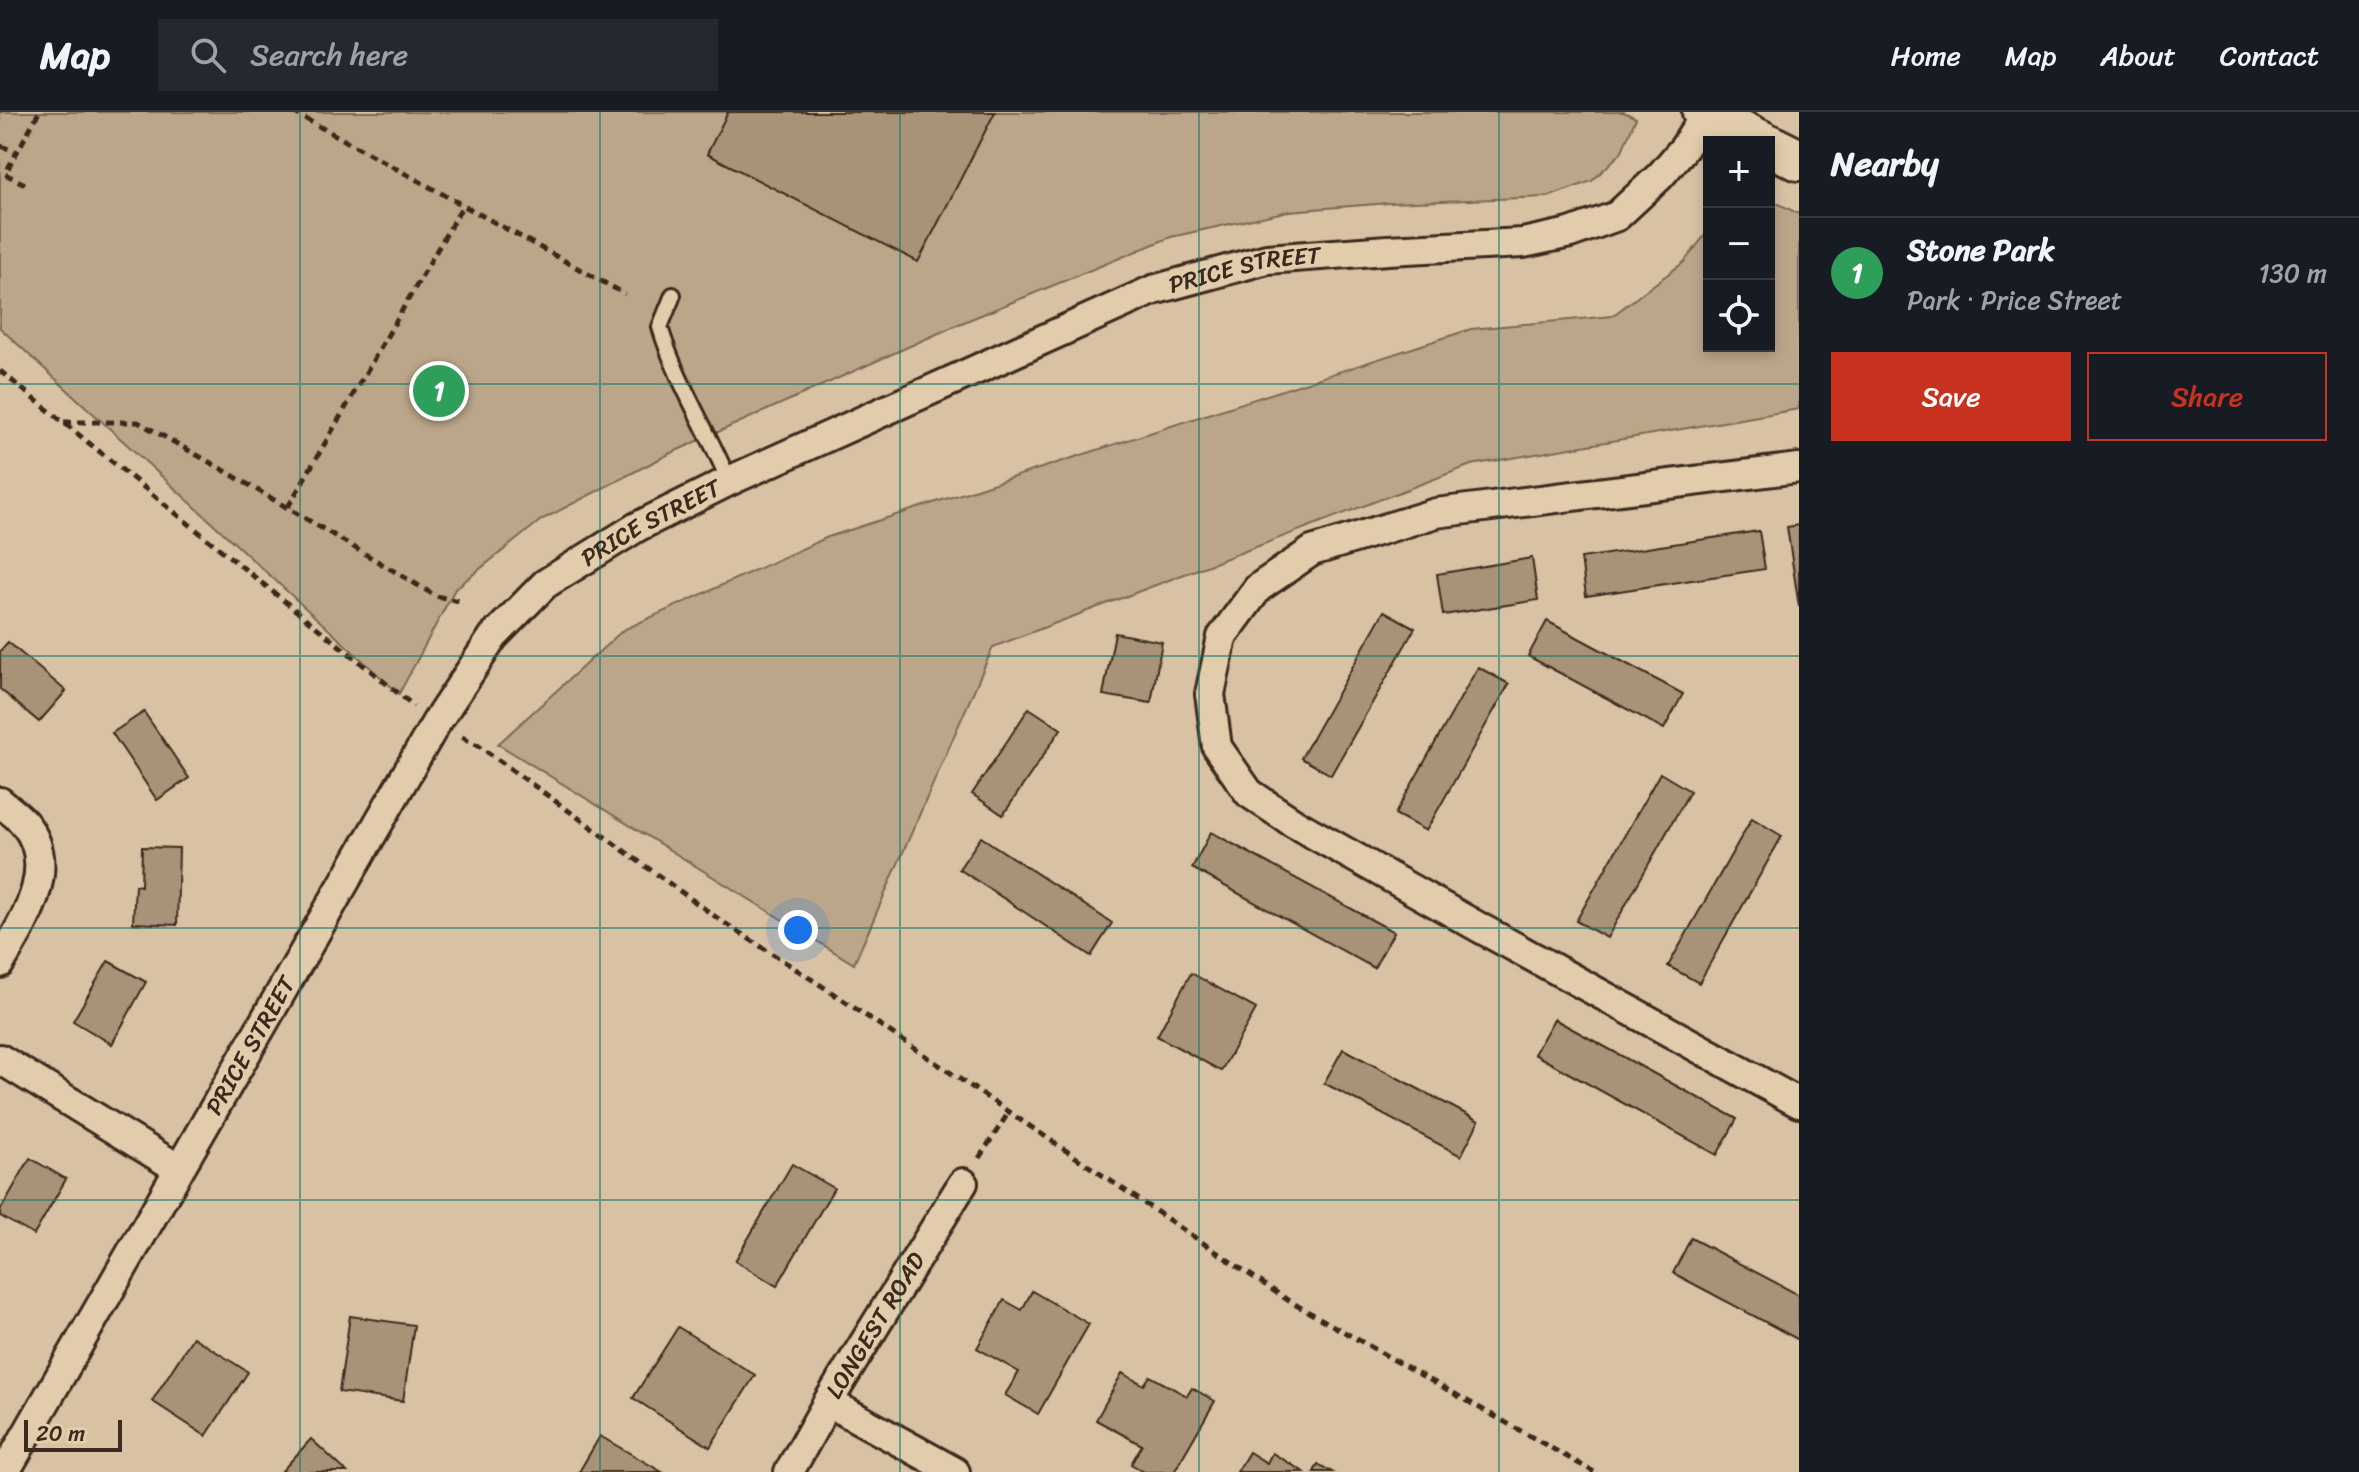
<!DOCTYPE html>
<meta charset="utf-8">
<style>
body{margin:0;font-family:Sriracha,sans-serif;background:#242831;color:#f1f3f6}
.controls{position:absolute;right:24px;top:24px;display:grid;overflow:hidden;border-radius:0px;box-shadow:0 4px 12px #0003}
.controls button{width:72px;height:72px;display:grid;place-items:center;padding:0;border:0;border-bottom:2px solid #363941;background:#171b24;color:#f1f3f6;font:40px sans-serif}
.scale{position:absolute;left:24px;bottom:20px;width:98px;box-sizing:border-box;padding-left:8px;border:4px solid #3b2a1e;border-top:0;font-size:22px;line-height:28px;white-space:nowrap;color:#3b2a1e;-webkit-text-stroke:6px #e2ccab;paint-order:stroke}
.you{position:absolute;left:798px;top:818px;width:28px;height:28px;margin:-20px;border:6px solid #fff;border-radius:50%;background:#1a73e8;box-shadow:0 0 0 12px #1a73e833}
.badge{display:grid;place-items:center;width:52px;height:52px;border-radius:50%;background:#c8321e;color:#fff;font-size:26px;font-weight:700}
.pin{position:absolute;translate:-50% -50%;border:4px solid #fff;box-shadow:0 2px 8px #0006}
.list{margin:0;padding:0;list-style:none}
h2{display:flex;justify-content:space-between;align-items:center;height:104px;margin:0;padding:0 32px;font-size:34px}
h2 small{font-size:26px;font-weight:400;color:#9ea1a6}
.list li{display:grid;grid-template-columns:52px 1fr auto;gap:24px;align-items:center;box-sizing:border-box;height:112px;padding:0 32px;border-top:2px solid #363941}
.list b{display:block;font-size:30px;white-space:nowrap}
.list p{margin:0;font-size:26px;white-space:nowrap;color:#9ea1a6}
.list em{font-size:26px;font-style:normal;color:#9ea1a6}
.actions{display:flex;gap:16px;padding:24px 32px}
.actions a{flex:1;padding:18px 0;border:2px solid #c8321e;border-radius:0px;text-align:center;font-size:28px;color:#c8321e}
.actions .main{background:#c8321e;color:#fff}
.icon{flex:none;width:44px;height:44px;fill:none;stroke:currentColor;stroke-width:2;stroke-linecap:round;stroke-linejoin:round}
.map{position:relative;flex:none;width:1799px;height:1360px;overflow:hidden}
header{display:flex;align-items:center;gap:48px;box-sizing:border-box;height:112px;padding:0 40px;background:#171b24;border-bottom:2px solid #363941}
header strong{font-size:38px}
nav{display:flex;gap:44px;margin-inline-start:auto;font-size:28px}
.search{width:560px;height:72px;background:#242831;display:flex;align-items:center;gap:20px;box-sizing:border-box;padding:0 28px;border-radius:0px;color:#9ea1a6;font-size:30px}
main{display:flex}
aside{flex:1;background:#171b24}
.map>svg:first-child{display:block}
.green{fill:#bba68a;stroke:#7b6854;stroke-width:2}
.building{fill:#a89379;stroke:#3b2a1e;stroke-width:2}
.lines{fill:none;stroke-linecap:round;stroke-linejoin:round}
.lane-casing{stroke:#3b2a1e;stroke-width:20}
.street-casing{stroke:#3b2a1e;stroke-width:34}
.secondary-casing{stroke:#3b2a1e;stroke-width:46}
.path{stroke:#3b2a1e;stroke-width:5;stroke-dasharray:8 6;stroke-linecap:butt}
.lane{stroke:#e2ccab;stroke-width:14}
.street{stroke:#e2ccab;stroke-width:28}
.secondary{stroke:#e2ccab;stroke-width:40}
.grid{fill:none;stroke:#0f766e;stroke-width:2;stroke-opacity:0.55}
.labels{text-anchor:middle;stroke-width:8;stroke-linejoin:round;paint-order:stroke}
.street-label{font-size:24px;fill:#3b2a1e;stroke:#e2ccab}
</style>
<header>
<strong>Map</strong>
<div class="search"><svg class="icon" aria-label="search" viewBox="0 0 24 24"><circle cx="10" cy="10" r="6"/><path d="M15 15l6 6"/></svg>Search here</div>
<nav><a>Home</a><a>Map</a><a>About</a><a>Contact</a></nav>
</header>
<main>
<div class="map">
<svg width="1799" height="1360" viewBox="0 0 1799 1360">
<rect width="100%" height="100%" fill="#d8c2a3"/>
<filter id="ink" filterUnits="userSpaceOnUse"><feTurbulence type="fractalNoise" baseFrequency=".0125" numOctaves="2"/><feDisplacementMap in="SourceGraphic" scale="16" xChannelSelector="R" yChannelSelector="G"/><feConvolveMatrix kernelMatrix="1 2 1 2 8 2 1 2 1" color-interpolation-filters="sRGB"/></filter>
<g filter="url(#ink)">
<g class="green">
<path d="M0,0H1624L1636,6L1621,41L1592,69L1548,85L1389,91L1289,99L1171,125L959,212L669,342L541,408L455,477L399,582L0,216Z"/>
<path d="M1769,87L1799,102V297L1471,353L993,535L854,852L498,632L623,518L828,425L1471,217L1612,204L1684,150L1709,118V234H1769Z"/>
</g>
<g class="building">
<path d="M728,0H995L918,150L707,42Z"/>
<path d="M1799,413V495L1787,415Z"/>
<path d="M1759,419L1765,457L1586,484L1581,446Z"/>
<path d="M1532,446L1538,488L1443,503L1437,462Z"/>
<path d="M1384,499L1415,516L1331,663L1301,646Z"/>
<path d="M1547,509L1683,582L1664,617L1528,544Z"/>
<path d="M1115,521L1162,530L1151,591L1103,583Z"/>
<path d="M8,530L66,579L39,610L0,577V539Z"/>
<path d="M1478,555L1509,572L1426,719L1395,702Z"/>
<path d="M1029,596L1061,617L1003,703L972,682Z"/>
<path d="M144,600L189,666L157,688L112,621Z"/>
<path d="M1660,661L1690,679L1607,826L1576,809Z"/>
<path d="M1752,706L1782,724L1699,871L1668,854Z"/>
<path d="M1211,720L1394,820L1374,856L1192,756Z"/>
<path d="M981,725L1112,811L1091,844L959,757Z"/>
<path d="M142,735L179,736L177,813L133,811L135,773L141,774Z"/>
<path d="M108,849L146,870L112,932L73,909Z"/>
<path d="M1191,861L1256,897L1221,959L1157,924Z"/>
<path d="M1554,907L1737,1007L1717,1043L1534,942Z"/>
<path d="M1343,937L1479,1009L1461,1044L1324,971Z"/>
<path d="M30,1046L66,1067L34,1123L0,1104V1099Z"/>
<path d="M792,1052L834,1076L777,1174L735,1149Z"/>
<path d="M1691,1126L1799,1183V1228L1673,1161Z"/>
<path d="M1032,1179L1089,1212L1038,1302L1005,1283L1019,1260L977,1236L1004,1188L1022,1198Z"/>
<path d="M350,1204L414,1213L403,1289L339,1280Z"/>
<path d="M678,1215L755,1263L710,1335L633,1286Z"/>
<path d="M193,1225L248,1260L206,1324L152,1289Z"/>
<path d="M1122,1261L1144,1273L1150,1264L1187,1284L1192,1276L1215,1289L1174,1360H1144L1131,1352L1142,1333L1096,1308Z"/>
<path d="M600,1324L662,1360H579Z"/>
<path d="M311,1327L347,1360H281Z"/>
<path d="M1249,1340L1267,1351L1272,1341L1304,1360H1237Z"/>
<path d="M1318,1352L1332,1360H1314Z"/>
</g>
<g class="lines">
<g class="lane-casing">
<path id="lane" d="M673,183L660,215C676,269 707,317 729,369"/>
</g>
<g class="street-casing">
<g id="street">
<path d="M1799,356L1436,401L1312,439L1258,476L1222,525L1210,582L1217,635L1249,681L1294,711L1482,817L1799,991"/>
<path d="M0,690C8,697 17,703 24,711C61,755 23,811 0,851"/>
<path d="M0,947L179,1057"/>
<path d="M828,1290L955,1360"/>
<path id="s1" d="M5,1360L436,611L493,525L545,472L637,415L729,369L1153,178L1267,147L1388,138L1523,131L1570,121L1617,104L1660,64L1684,36L1706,2"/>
<path id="s2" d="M789,1360L828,1290L963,1071"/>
</g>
</g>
<g class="secondary-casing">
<g id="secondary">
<path d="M1703,0L1763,30"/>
<path d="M1769,33L1799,48"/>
</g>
</g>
<g class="path">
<path d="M293,0L625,182"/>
<path d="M1,34L17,40"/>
<path d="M25,72L5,62L39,0"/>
<path d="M0,259L414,594"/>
<path d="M64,310H138L222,357L436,484L459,489"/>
<path d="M288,395L463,93"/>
<path d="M462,625L479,634L720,808L822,874L1289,1189L1594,1360"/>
<path d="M979,1046L1009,1000"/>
</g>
<use href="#lane" class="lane"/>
<use href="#street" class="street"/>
<use href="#secondary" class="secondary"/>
</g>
</g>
<path class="grid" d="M300,0V1360M600,0V1360M900,0V1360M1199,0V1360M1499,0V1360M0,272H1799M0,544H1799M0,816H1799M0,1088H1799"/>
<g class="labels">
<g class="street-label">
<text dy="8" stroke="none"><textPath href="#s1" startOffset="1812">PRICE STREET</textPath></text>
<text dy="8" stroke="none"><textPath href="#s1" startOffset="1164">PRICE STREET</textPath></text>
<text dy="8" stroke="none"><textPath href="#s1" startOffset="492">PRICE STREET</textPath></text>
<text dy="8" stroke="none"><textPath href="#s2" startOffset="170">LONGEST ROAD</textPath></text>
</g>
</g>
</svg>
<div class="controls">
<button>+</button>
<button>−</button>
<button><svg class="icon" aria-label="locate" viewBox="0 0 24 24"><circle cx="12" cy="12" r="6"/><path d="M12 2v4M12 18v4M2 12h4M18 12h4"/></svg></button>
</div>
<div class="scale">20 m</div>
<div class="you"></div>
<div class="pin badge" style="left:439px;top:279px;background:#2e9e5b">1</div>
</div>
<aside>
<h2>Nearby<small></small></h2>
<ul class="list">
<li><span class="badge" style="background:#2e9e5b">1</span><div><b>Stone Park</b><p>Park · Price Street</p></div><em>130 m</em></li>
</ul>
<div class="actions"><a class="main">Save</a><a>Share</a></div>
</aside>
</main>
